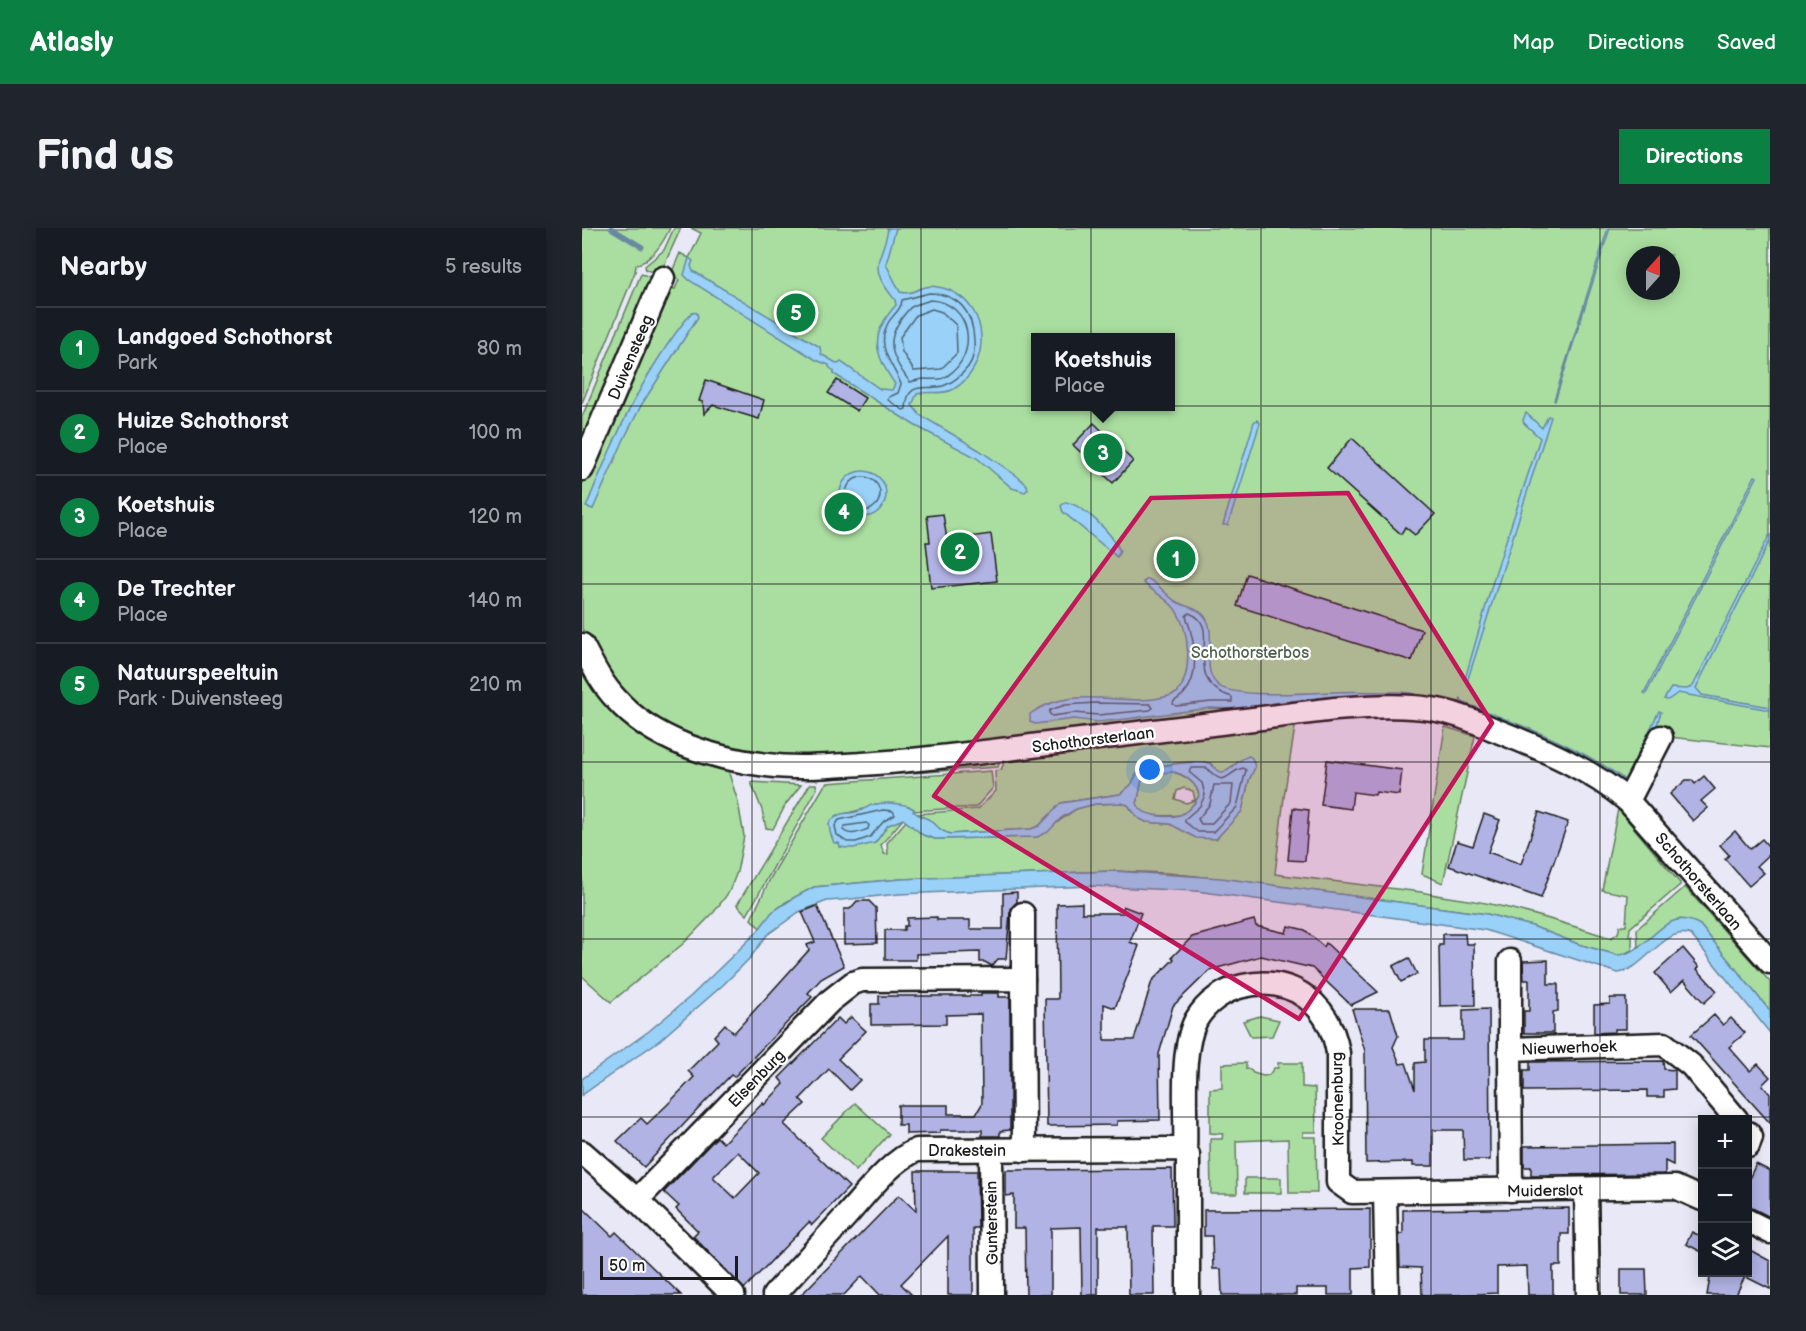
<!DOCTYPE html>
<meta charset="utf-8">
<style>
body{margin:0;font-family:"Balsamiq Sans",sans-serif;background:#20242c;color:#f1f3f6}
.controls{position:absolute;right:18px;bottom:18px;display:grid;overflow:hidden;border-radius:0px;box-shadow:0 3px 15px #0003}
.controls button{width:54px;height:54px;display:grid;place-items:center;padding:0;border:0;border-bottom:2px solid #363941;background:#171b24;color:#f1f3f6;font:30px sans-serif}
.compass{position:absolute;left:1044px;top:18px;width:54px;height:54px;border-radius:50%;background:#171b24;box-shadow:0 3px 15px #0003;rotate:21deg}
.scale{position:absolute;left:18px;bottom:15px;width:138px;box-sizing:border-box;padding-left:6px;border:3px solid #1c1c1c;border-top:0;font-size:16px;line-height:21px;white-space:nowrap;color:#1c1c1c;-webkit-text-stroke:4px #fff;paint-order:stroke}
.you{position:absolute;left:568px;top:542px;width:21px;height:21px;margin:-15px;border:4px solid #fff;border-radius:50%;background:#1a73e8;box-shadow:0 0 0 9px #1a73e833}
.badge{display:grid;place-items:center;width:39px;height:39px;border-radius:50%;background:#0b8043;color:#fff;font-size:20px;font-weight:700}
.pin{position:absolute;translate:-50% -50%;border:3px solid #fff;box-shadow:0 2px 6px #0006}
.popup{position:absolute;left:449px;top:105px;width:144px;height:78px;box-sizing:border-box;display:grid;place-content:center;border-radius:0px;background:#171b24;filter:drop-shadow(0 2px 4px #0005);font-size:20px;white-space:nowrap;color:#9ea1a6}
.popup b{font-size:22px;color:#f1f3f6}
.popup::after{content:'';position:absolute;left:50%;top:100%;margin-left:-12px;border:12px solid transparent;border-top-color:#171b24}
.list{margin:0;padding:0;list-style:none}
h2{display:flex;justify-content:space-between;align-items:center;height:78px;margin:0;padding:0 24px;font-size:26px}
h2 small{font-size:20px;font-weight:400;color:#9ea1a6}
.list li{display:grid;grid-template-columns:39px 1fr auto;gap:18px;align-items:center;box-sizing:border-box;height:84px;padding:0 24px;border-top:2px solid #363941}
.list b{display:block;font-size:22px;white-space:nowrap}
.list p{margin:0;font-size:20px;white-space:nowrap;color:#9ea1a6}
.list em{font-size:20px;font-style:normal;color:#9ea1a6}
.icon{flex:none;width:33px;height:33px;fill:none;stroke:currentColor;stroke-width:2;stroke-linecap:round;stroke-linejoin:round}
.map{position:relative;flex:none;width:1188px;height:1067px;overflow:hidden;border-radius:0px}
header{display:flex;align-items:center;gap:36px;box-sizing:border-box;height:84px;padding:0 30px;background:#0b8043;color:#fff}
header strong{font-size:28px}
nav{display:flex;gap:33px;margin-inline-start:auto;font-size:21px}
.intro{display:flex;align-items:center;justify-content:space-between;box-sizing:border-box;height:144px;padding:0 36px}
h1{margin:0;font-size:42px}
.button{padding:15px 27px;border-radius:0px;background:#0b8043;color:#fff;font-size:21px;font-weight:700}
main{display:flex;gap:36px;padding:0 36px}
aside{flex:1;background:#171b24;border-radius:0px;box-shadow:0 3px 15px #0003}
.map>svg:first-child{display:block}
.green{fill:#aadea0;stroke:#637d5e;stroke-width:1.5;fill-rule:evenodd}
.water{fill:#99d1f8;stroke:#6789a0;stroke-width:1.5;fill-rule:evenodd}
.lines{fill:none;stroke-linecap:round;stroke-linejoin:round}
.shore{stroke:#4e6474;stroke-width:1.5}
.stream{stroke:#6789a0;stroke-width:5}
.building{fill:#b1b3e4;stroke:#1c1c1c;stroke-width:1.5;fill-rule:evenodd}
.street-casing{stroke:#1c1c1c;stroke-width:27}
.street{stroke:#fff;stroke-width:22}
.marked{fill:#c2185b;fill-opacity:0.2;stroke:#c2185b;stroke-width:4.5;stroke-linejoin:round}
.grid{fill:none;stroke:#1c1c1c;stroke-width:1.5;stroke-opacity:0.55}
.labels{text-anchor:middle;stroke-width:4.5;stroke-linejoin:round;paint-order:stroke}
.street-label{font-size:16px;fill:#1c1c1c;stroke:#fff}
.park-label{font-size:16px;fill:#4e604a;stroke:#fff}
</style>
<header>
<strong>Atlasly</strong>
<nav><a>Map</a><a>Directions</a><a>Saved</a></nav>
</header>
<div class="intro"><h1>Find us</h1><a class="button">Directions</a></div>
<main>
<aside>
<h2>Nearby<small>5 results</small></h2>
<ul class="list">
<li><span class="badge">1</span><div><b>Landgoed Schothorst</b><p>Park</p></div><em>80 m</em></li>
<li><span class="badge">2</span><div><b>Huize Schothorst</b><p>Place</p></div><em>100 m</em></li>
<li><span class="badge">3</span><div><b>Koetshuis</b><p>Place</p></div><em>120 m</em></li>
<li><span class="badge">4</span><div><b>De Trechter</b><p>Place</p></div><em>140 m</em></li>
<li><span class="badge">5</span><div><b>Natuurspeeltuin</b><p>Park · Duivensteeg</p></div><em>210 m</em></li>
</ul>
</aside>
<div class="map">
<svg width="1188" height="1067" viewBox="0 0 1188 1067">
<rect width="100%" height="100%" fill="#e8e8f7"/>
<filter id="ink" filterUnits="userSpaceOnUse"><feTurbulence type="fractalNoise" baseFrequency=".0167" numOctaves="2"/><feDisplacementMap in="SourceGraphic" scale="12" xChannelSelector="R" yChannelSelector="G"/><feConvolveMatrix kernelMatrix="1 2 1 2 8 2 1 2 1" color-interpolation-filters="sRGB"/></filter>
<g filter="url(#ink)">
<g class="green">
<path d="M0,0H88C81,15 70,32 54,37L53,44L0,175Z"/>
<path d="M92,0H99L78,46L64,42L63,38L82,22Z"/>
<path d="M109,0H1188V520L1078,508L1047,561L855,477L339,529L185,531L133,519L73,493L46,473L20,441L0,400V257L81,65L89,60L93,61L97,52L89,46L98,25L107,30L119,5ZM1053,27H1089V63H1053ZM454,110H588V178H454Z"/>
<path d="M59,46L76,51L0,228V189Z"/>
<path d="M0,433L7,446L145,539L156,574L162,608L155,644L147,664L132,684L102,715L29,774L0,748Z"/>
<path d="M725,491L727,496L713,499L702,569L693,646L839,664C864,670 888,671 913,677C952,685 990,698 1029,710L1036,705L1038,698H1044L1046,667L1020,662L1036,581L1098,655V657L1048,700L1047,708H1050V722L1040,727H1035L996,716L950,698L905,686L651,652L585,645L531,643L319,651L232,659L204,674L191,684L178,700L169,691L189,649L242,558L245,555L409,543L411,560L394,579L330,583L327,578L302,576L253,588V613C273,624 273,616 293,615L306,597L321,591L299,617L302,626H306L305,615L324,593L341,607L353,611L455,609L494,581L513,576L539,575L546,577L554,588L564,594L588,596L634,611L660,583L667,552L673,539L655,535L640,545L635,542L628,535C611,531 572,538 556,544L549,557L538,566L479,575L457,598L449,601L368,606C355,603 347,590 334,586L396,581L414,563L413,543L419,542L425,527Z"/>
<path d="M863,499L893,508L861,655L840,646Z"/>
<path d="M420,527L416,539L231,552L234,547Z"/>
<path d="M591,544C602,547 615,555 617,567C615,573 605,585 598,587C593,588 569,588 564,586C559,584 557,580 555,576L560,551L577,545ZM602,560L611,563L613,572L604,575L593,571L595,563Z"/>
<path d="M169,554L219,557L204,576L191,601L184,600L180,582Z"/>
<path d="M228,556H234L235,561L165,687L155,677Z"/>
<path d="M1103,659L1188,754V783L1118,697L1106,692L1096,691L1056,719L1055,701Z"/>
<path d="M678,788L697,792L690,808L669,809L661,793Z"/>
<path d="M664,835V841H668L671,845L681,848L687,847L692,840H696V835H720V859L733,860L734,904H721V909H734L735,965H707L706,911L654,913L655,966H629L628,911H640L641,906L628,905V861L640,860V836Z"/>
<path d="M273,875L307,906L274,943L239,910Z"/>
<rect x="663" y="950" width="36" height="15"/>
</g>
<g class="water">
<path d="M306,0H314L304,36L318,64C329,67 334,61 344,59C351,57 361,60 367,62C409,80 409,138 372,161C360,168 347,162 335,166L330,177L338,187L397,222L435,248L445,257L446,261L443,264L430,260L395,230L332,197L252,146V143L247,139V137L234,132L107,52L102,47L107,30L111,33L109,38L111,43L238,119L239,126L256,136L259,134L298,161L310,162L313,156C291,125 288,106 314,77L313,72C303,59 291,46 298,28C301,19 305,10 306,0Z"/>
<path d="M1026,0H1028L973,173L972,172Z"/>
<path d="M110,84L115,85L116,89L60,176L43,209L11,281L4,279C32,210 62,142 110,84Z"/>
<path d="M944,185L960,200L966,188L969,189L885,454L883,451L913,346L958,210L942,195L941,192Z"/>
<path d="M675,192L678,195L646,297H641L672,194Z"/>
<circle cx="281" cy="266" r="23"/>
<path d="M1173,248L1175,249L1064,466L1062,465Z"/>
<path d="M483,274C501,276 531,306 538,323L535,329L481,284L479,278Z"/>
<path d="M1188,306V312L1114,460L1120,467L1188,479V482L1096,465L1086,472L1082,471L1089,460L1105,461L1111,458Z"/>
<path d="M566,351C578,356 584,368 595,374C606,380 619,380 625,392C635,412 617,443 637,458C654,470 728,465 751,464C772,463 794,464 816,464L828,465L848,470L814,467L760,468L690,475L688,478L649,481L629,480L536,492L516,494L492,491L453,496L448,494V486C496,452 548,485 595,465C611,445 608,402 593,381C584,369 570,364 561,354Z"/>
<path d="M879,470L880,474C936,496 995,516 1043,552L1077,483L1079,484L1074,500L1045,557L1000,529L937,499L878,478L874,475L878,474Z"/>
<path d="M667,528L670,530L673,539L667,552L660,583L634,611L614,610L588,596L564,594L556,590L546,577L539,575L513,576L494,581L479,590L466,604L455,609L353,611L341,607L321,591L306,597L293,615C278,618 274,622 258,619L257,615H252L248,604L247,595C259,581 263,588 277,583C282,582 286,578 290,577C302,574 321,574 332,581L331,583C336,588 343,589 348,592C356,597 356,603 368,606L449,601L457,598L479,575L538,566L549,557L556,544C573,538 611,532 628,535L635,542L640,545C651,541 656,531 667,528ZM591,544C602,546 615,555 617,567C615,574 605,584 598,587C586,590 560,589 555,576L560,551L577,545Z"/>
<path d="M531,643L639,650L905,686L950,698L996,716L1035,727C1069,726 1080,675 1118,697L1188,783V805L1109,707C1082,697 1063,742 1036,745L903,702L614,663L508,658L317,666L259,672L245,673L217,684L185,707L168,730L141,757L78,812L0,867V851L67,803L109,768L175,704L190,684L213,669L232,659L319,651Z"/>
</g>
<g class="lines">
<g class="shore">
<path d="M347,65C377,66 391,84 392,112C393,122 392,131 386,139C380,147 370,155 361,158C343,163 325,151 324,181L321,182L306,172L307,169L316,165L319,156C311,136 293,119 306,95C311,86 319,83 320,72Z"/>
<path d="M348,72C390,74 398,127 365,148C358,153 350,151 342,151C337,151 333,153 328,154C306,126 302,109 327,81C331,76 342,75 348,72Z"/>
<path d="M350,81L360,84L374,97L375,125L359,141L332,143L320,124L318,109L334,87Z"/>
<circle cx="281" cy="266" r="17"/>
<path d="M607,385C645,398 594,452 650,469V474H629L594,478L591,476L592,473C622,458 613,413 604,388Z"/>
<path d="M513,475L568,476L571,480L568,482L516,487L492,485L470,488L467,485L468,482L483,477Z"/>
<path d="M609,540H625C644,562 644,544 661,540L664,542L655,579L631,604H616L603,594V591L618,578L623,567L620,555L607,544Z"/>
<path d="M632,557H651L649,575L629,596H619L616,591L628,576Z"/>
<path d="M301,582L311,583L313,587L302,593L288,609L274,614H265L255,607L253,598L257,592Z"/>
<path d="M284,595L287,597L286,601C277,604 269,609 261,602L263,598Z"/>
</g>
<path class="stream" d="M29,0L60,19"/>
</g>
<g class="building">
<path d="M124,152L182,172L177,191L131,177L122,186L121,174L117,173Z"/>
<path d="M255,152L283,170L275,183L246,165Z"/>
<path d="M512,195L551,233L531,255L491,217Z"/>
<path d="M770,210L853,286L833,307L823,299L819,306L745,240Z"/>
<path d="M361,286L365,312L409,306L415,353L349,360L344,314H348L345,288Z"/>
<path d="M665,346L840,402L830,433L655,378Z"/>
<path d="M745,532L820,542L817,567L794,564L793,567L771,564L769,581L739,577Z"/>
<path d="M1122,548L1133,561L1119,573L1126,580L1111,593L1088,566L1104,552H1110L1113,556Z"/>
<path d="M711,580L727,582L723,633L706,632Z"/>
<path d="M957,584L986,594L959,670L867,638L875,613L891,618L902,586L918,592L906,624L939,636Z"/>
<path d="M1153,603L1168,621L1180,611L1188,620V626L1175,638L1182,645L1167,658L1143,631L1147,627L1138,617Z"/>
<path d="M435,664V674L430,679L428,685L424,731H416L410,738L403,734H398V724L334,726V732H303V702H322V698H325V690L355,689V692H388V701H421V665Z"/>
<path d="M275,673H287L294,680L295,715L262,716V681H268Z"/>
<path d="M500,675V685H541V678L559,685L548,714L557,718L533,780L522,776V812H552L570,753L592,731L590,729L610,709L672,692L674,698L704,705L706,698L723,702L742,719L744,715L796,764L769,777L730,740L679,728L628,742L591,778L577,826L578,892L535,893V897L465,898L463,771H476L475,676Z"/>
<path d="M235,678L262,738L239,751L226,765L230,769L152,849L149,847L120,877L62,939L35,913L59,890L65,896L85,877L112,849L106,843L136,813L132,808L143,796L152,805L227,722L225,717L233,714L220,684Z"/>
<path d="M861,706H883L884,716H892L893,777L858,778L857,717H861Z"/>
<path d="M1101,720L1117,739L1115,741L1135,763L1122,775L1102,752L1089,764L1073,745Z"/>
<path d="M827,730L835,746L819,754L811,738Z"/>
<path d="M966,732V756H976V783L971,784V805H942V783H947V752H942L941,733Z"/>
<path d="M399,765H417V769H428V902L418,903V908H400V902H358V905L324,906V897H316V877H366V886H394L400,876L399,786L364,787V796L289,797V776H297V768H399Z"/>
<path d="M1028,770H1044V801H1033V804L1012,805V777L1028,776Z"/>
<path d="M770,781H808L816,808L811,819L818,836L824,835L833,862V835L843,834V812H881V782L907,781L908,932H882L881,902H851V938H831V934L784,935L783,823Z"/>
<path d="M1132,787L1141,797L1149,790L1163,805L1147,819L1168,843L1176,836L1188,849L1180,857L1188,866V895L1109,807Z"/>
<path d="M269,789L284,803L256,831L278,852L268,862L247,841L218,871L223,876L202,896L267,959L230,997L227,994L162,1061L111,1008L116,1003L94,981L97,978L82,964L135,909L141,915L181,875L182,877L202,856L197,850L256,790L262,796ZM156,924L177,945L153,970L131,949Z"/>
<path d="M1081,833L1082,841L1093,842V861L1082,862V869H1065V862L942,863V842H948V834Z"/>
<path d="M1091,916V937L1083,933V946L949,947V939H942V918Z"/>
<path d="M1174,936L1188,943V989L1166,978V953Z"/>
<path d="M590,941L591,998H571L572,1067H547L546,999H516V1067H500L499,999L469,1000V1067H444L443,1000H432V967L424,968V942Z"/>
<path d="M333,943H395L396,1000H391V1067H366V1008L319,1056L330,1067H298L280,1048L262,1067H219L317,967L334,983Z"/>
<path d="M0,979L30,1008L34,1004L99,1067H0Z"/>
<path d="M987,980V1006H979V1038H971V1067H946L945,1038L915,1039V1065L874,1067H840L839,1040L818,1039L817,1006H821V982Z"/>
<path d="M788,981V1039L771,1040V1067H746V1060H714V1067H640L639,1041H631L630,1008H622V982Z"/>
<path d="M1110,1004L1120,1009V1024L1104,1016Z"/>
<path d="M1166,1021L1188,1033V1061L1166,1050Z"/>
<path d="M1039,1041H1064L1065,1067H1039Z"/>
<path d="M1129,1044H1165L1154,1067H1125Z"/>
</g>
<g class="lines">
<g class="street-casing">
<g id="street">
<path d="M0,241L81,50"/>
<path d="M0,417C10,436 19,455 34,471C70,512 132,531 185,537C216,541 248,538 280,536C345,532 409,523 474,515C567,503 660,492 753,481C785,479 817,476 849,481C873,484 896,495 918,504C963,522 1008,541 1046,573L1188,734"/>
<path d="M1046,573L1079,509"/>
<path d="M928,733V821"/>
<path d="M441,751V686"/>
<path d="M1166,905L1169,909L1166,918"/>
<path d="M409,922L410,1067"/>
<path d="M0,924L55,972"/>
<path d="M929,962L928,821L1082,816L1109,837L1155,892"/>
<path d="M1004,962L1006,1067"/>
<path d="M803,964L805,1067"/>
<path d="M1166,993L1188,1004"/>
<path d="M151,1067L55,972L248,773L271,755L280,752L441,751L442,922"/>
<path d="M192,1067C216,1041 240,1014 264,988C283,967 309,932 335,922L597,921L603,924"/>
<path d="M606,1067V927L603,924C605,887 597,825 614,792C624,775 642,762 661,758C710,747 748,776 756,825V954L770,964L1093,959L1120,971"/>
</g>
</g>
<use href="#street" class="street"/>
</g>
</g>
<path class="marked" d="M766,265L910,495L717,791L352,568L569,270Z"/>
<path class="grid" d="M170,0V1067M339,0V1067M509,0V1067M679,0V1067M849,0V1067M1018,0V1067M0,178H1188M0,356H1188M0,534H1188M0,711H1188M0,889H1188"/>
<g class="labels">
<g class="street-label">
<text transform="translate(48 129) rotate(-67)" y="6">Duivensteeg</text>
<text transform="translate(511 511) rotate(-7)" y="6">Schothorsterlaan</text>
<text transform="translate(1117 653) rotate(49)" y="6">Schothorsterlaan</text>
<text transform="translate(987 819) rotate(-2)" y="6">Nieuwerhoek</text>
<text transform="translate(174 850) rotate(-46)" y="6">Elsenburg</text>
<text transform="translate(755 871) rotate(-91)" y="6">Kroonenburg</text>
<text x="385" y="928">Drakestein</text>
<text transform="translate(963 962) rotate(-1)" y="6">Muiderslot</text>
<text transform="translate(409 995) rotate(-91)" y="6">Gunterstein</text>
</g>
<g class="park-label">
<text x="668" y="430">Schothorsterbos</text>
</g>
</g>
</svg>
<div class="controls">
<button>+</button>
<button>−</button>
<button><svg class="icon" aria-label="layers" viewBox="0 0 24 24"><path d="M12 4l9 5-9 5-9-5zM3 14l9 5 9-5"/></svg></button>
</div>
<svg class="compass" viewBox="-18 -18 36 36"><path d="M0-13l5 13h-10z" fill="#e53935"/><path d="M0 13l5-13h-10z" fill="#9ea1a6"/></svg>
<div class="scale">50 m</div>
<div class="you"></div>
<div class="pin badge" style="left:594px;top:331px">1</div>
<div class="pin badge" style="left:378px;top:324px">2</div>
<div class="pin badge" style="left:521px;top:225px">3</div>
<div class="popup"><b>Koetshuis</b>Place</div>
<div class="pin badge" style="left:262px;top:284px">4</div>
<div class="pin badge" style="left:214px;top:85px">5</div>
</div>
</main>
